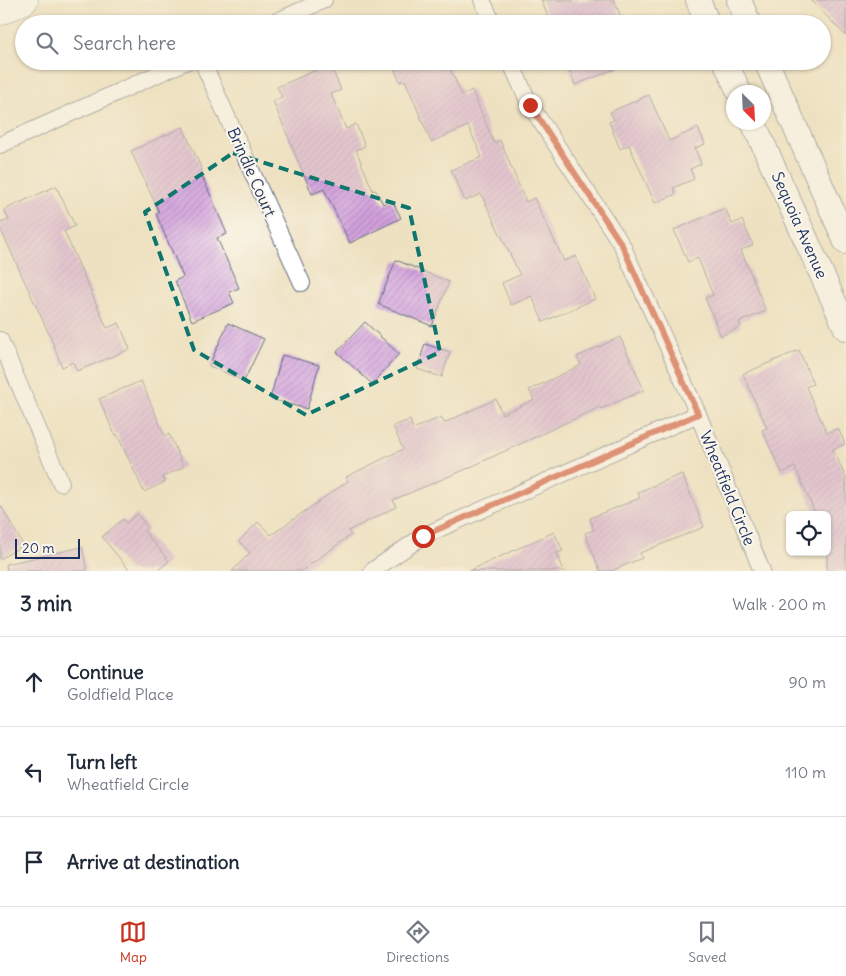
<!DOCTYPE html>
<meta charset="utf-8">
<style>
body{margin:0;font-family:Delius,sans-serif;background:#f2f2f3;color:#1f2937}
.controls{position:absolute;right:15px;bottom:15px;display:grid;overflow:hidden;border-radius:8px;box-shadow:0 1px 4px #0004}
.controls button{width:45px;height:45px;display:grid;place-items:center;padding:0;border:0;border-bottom:1px solid #e0e1e3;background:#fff;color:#1f2937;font:25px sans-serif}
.compass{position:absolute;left:726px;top:85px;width:45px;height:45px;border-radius:50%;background:#fff;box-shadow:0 1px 4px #0004;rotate:156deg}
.scale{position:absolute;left:15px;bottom:12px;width:65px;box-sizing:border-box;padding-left:5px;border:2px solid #1b2f5e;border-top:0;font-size:14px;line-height:18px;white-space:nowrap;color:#1b2f5e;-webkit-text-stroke:4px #fbf7ec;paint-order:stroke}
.stop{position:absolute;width:15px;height:15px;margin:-11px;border:4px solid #c8321e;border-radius:50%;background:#fff}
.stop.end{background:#c8321e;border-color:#fff;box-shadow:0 1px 5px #0008}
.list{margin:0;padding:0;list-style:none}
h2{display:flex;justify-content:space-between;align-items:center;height:65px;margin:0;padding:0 20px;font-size:21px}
h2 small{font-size:16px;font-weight:400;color:#747a83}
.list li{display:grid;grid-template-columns:32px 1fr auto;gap:15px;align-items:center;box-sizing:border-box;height:90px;padding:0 20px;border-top:1px solid #e0e1e3}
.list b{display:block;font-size:19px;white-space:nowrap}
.list p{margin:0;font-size:16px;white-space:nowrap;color:#747a83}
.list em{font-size:16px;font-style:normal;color:#747a83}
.icon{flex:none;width:28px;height:28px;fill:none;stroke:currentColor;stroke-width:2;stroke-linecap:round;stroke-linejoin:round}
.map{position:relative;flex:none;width:846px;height:571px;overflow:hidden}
.search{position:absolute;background:#fff;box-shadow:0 1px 4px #0004;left:15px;right:15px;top:15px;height:55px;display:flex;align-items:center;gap:12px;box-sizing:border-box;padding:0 18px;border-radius:28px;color:#747a83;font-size:19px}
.sheet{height:335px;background:#fff}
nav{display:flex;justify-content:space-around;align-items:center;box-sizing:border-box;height:70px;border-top:1px solid #e0e1e3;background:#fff;font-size:14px;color:#747a83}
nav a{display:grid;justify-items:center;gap:2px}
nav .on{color:#c8321e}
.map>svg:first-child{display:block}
.building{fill:url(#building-hatch)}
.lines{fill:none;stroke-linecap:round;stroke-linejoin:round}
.street-casing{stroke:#656d81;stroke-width:18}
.secondary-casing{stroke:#656d81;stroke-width:26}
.highway-casing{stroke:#656d81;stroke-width:29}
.street{stroke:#fff;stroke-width:16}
.secondary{stroke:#fff;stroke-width:24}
.highway{stroke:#fff;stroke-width:28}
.route{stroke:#c8321e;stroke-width:6}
.marked{fill:none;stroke:#0f766e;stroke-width:4;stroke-dasharray:10 6;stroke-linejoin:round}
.labels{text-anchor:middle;stroke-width:4;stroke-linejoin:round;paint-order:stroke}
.street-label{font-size:16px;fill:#1b2f5e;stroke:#fbf7ec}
</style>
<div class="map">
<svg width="846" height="571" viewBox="0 0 846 571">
<defs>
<pattern id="building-hatch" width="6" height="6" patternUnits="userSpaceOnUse" patternTransform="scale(1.25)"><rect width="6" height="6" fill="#d3a1dd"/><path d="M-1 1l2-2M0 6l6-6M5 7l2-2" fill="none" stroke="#aa84b6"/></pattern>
</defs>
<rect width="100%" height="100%" fill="#fbf7ec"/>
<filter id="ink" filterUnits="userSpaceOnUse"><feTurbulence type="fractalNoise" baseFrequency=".02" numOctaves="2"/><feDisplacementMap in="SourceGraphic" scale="10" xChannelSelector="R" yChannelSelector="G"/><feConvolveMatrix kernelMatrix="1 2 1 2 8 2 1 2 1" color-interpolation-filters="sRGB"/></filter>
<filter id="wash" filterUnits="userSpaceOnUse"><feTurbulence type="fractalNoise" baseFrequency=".0096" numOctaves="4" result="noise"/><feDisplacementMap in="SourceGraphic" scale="20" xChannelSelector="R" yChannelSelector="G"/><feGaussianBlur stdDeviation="1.12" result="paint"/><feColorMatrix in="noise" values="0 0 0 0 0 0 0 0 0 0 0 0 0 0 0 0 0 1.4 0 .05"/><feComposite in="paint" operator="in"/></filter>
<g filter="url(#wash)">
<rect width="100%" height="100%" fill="#eee1c1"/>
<g id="blocks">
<g class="building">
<path d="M541,0H614L624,24H551Z"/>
<path d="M811,0H846V36Z"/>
<path d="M391,61H448L447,62L462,95L472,90L494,143L500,140L526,202L534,198L564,261L576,256L595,299L543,322L532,296L511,305L502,283L520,275L481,194L465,201L451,170L482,157L468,126L431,142L405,80L400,82Z"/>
<path d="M566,61H631L632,62L575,85Z"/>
<path d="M330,64L341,90L331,94L346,129L356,124L365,146L356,150L373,191L376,190L383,204L392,200L401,218L350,243L324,189L312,194L273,101L282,97L277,87Z"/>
<path d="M649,95L669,141L698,128L705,144L695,148L701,164L690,169L694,179L673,188L676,194L655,203L629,145L620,149L609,122L614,120L610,112Z"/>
<path d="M183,127L202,170L200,171L227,234L217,238L239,288L229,292L234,303L192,321L175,281L183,277L156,214L159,212L131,151Z"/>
<path d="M56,186L75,226L64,231L107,328L119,323L130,349L77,371L73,362L62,367L50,336L0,228V223L9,220L4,210Z"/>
<path d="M725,208L732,224L742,220L753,245L741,250L766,311L739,322L741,327L721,336L705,298L713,295L698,258L688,262L674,230Z"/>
<path d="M396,260L449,282L432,326L378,304Z"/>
<path d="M365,322L399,354L372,384L337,352Z"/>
<path d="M228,323L264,339L244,381L209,366Z"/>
<path d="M620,337L644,390L601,409L600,407L464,470L393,500L396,507L348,531L351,535L301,571H232L250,553L239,541L258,522L271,535L348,481L346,477L403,449L393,426L410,420L413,429L441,417L444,423L496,399L502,414L534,400L529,390L581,365L577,357Z"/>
<path d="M425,344L450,352L442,377L417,369Z"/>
<path d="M799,350L813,384L806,387L827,433L838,428L845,444L833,449L846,478V571H827V515H816L795,467L782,473L762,430L767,428L743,374Z"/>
<path d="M282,355L319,365L307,409L270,399Z"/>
<path d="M141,381L165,436L169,434L184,467L162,477L165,482L144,492L117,434L115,435L99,399Z"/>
<path d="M682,474L704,527L640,553L642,558L611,571H600L585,533L594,530L590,518L640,498L638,492Z"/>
<path d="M0,504L23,545L0,559Z"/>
<path d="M137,514L148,528L144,531L169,561L157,571H130L102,537L123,519L126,523Z"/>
<path d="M554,532L563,551L557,553L564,571H469Z"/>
<path d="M82,547L87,571H7L6,564Z"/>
</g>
</g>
</g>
<g filter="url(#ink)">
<use href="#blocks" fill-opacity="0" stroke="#656d81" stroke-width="1"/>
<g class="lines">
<g class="street-casing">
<g id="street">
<path d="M482,0L493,24"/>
<path d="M271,24L324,0"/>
<path d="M202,61L302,283"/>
<path d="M510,61L530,105L622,245L698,414L762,571"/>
<path d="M0,145L187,61"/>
<path d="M0,340L61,483"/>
<path d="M372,571L423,536L698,414"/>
</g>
</g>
<g class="secondary-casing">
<g id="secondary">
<path d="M698,0L708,24"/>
<path d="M739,0L749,24"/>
<path d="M725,61L739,92"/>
<path d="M766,61L846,242"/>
<path d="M753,122L846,328"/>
</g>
</g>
<g class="highway-casing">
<path id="highway" d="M0,11L24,0"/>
</g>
<use href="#street" class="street"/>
<use href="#secondary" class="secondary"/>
<use href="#highway" class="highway"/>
</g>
</g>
<g class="lines" filter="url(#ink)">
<path class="route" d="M423,536L698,414L622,245L530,105"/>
</g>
<path d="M0 0H846V571H0ZM233,153L409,208L440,352L306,415L194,350L145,212Z" fill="#eee1c1" fill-opacity=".55" fill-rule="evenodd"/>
<path class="marked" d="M233,153L409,208L440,352L306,415L194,350L145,212Z"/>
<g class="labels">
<g class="street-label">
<text transform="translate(252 172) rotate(66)" y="6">Brindle Court</text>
<text transform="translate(800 225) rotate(66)" y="6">Sequoia Avenue</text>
<text transform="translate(728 488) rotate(68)" y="6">Wheatfield Circle</text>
</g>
</g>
</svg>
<div class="controls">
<button><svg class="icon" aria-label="locate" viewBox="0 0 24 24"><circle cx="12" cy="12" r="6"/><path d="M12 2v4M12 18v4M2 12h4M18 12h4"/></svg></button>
</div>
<svg class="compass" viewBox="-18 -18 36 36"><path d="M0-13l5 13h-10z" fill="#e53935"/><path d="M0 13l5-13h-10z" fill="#747a83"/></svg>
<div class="scale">20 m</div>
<div class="stop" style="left:423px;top:536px"></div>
<div class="stop end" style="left:530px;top:105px"></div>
<div class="search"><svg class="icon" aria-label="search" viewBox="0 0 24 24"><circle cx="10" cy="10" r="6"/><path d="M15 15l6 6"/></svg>Search here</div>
</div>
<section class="sheet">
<h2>3 min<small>Walk · 200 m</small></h2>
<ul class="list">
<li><svg class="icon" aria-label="ahead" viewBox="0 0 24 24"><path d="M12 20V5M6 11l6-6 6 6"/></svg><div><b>Continue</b><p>Goldfield Place</p></div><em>90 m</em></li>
<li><svg class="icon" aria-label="left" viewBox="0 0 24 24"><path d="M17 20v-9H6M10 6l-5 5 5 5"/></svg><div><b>Turn left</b><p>Wheatfield Circle</p></div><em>110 m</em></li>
<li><svg class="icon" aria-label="arrive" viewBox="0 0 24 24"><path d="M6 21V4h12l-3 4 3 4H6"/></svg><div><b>Arrive at destination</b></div></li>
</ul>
</section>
<nav>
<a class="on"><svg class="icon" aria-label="map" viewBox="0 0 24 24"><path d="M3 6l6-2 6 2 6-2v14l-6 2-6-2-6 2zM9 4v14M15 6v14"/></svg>Map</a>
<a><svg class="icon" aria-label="directions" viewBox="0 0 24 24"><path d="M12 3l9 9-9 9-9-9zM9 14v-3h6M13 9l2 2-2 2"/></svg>Directions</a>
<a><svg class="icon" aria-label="saved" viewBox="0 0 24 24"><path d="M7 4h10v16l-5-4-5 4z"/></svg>Saved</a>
</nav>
